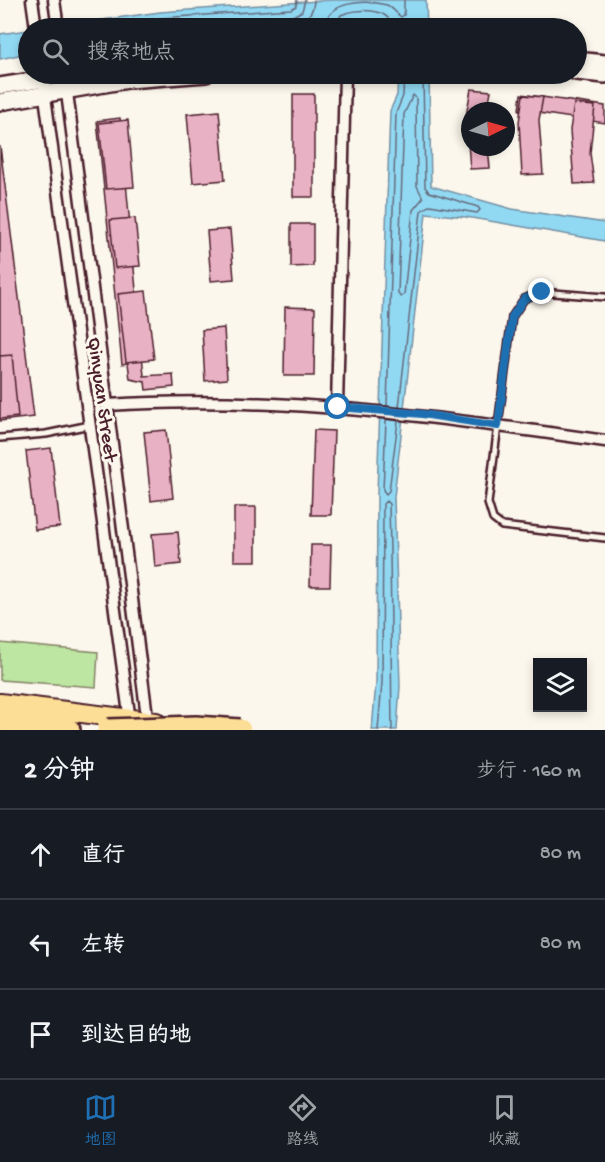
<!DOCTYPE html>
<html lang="zh">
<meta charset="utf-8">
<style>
body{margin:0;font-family:"Gochi Hand","LXGW WenKai TC",sans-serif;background:#242831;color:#f1f3f6}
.controls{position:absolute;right:18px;bottom:18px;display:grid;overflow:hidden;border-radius:0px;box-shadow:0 3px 9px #0003}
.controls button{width:54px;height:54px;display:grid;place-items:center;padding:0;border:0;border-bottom:2px solid #363941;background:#171b24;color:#f1f3f6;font:30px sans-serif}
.compass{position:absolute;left:461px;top:102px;width:54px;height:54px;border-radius:50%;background:#171b24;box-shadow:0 3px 9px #0003;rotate:85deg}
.stop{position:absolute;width:18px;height:18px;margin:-14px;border:4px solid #1f6fb2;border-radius:50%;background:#fff}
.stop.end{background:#1f6fb2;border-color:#fff;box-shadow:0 2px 6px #0008}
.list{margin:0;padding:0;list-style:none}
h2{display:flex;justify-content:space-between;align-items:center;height:78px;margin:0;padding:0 24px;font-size:26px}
h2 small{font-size:20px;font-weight:400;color:#9ea1a6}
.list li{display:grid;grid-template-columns:39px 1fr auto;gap:18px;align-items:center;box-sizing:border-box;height:90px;padding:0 24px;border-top:2px solid #363941}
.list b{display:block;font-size:22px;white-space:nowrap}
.list em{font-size:20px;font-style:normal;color:#9ea1a6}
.icon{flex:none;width:33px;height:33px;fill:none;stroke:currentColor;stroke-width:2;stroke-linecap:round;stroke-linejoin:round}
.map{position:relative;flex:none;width:605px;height:730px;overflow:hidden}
.search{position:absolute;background:#171b24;box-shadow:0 3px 9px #0003;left:18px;right:18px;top:18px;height:66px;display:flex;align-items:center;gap:15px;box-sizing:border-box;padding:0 21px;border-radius:33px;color:#9ea1a6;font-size:22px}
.sheet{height:348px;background:#171b24}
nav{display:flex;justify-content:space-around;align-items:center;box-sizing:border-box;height:84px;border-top:2px solid #363941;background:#171b24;font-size:16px;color:#9ea1a6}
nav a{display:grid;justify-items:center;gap:3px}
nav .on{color:#1f6fb2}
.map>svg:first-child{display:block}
.green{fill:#bde6a2;stroke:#848266;stroke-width:1.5}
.water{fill:#91d9f3;stroke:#758fa3;stroke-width:1.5}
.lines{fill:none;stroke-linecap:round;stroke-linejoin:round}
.shore{stroke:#66697b;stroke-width:1.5}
.building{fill:#e9b1c4;stroke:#4a1f2b;stroke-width:1.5}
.lane-casing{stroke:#4a1f2b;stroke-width:10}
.street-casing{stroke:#4a1f2b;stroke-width:15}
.secondary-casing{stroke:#4a1f2b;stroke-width:20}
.primary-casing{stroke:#4a1f2b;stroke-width:22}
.highway-casing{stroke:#4a1f2b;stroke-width:26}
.lane{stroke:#fbf7ec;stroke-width:5}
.street{stroke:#fbf7ec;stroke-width:10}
.secondary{stroke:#fbf7ec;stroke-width:15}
.primary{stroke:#fcde96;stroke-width:18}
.highway{stroke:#fcde96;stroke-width:21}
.highway-bridge-casing{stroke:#4a1f2b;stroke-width:26;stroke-linecap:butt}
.highway-bridge{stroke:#fcde96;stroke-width:21}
.route{stroke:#1f6fb2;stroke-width:8}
.labels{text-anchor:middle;stroke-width:6;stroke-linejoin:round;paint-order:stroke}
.street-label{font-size:20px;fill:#4a1f2b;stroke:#fbf7ec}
</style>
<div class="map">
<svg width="605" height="730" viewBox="0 0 605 730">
<rect width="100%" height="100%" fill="#fbf7ec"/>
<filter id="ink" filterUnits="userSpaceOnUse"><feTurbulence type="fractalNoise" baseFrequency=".0167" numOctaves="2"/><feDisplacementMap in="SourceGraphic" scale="12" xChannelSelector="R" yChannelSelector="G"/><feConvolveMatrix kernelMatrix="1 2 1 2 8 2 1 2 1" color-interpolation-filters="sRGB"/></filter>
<g filter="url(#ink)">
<path class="green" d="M0,643L98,652L96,687L0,680Z"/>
<g class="water">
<path d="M332,0H426L427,28L359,25L295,28H43L160,12Z"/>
<path d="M28,30V53L0,59V34Z"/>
<path d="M398,74H429L431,186L512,209L605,223V241L466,217L426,213L394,497L400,686L397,730H372L376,682L377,494L390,111L397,95Z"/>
</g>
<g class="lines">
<g class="shore">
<path d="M87,28L161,18L291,9L296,6L297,0"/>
<path d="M142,28L293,16L302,11L305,0"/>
<path d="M249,28C272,27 313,32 314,0"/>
<path d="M325,28C326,0 366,0 387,5C393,8 397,14 401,17L404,15V0"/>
<path d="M334,28L341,15C356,8 391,7 392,28"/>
<path d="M413,95L416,98L417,186L423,198L413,210L404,295L401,297L398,294L404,114Z"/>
<path d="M387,406L396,113L403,96L404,74"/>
<path d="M399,407L421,211L430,205L477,213L480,210L478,207L429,192L425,187L423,74"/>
<path d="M386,420L383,490L386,494L389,491L398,421"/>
<path d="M378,730L382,683L383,504L386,501L389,504C391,580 391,655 392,730"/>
</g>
</g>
<g class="building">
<path d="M471,89L491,91L487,111H470V147H488L490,168L470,169L466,116Z"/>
<rect x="293" y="94" width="21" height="103"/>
<path d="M521,94L605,106V123L519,110Z"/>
<path d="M523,95L543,97L539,120L543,174L522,175L519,122Z"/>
<path d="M574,104L595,106L590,153L594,183L574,184L570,130Z"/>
<path d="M219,111L225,180L193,183L187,114Z"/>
<path d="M120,118L144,376L173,374L174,387L146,390L145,382L130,379L128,363L122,364L97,121Z"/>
<path d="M128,120L134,187L106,189L99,123Z"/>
<path d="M0,146L34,417L0,421Z"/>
<path d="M135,218L140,266L115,268L110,220Z"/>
<path d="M291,224H313V266L291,267Z"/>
<path d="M230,229L234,279L211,281L207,231Z"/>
<path d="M146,291L154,359L126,362L118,294Z"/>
<path d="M285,307L315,308L314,376H284Z"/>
<path d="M224,328L227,379L205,381L202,330Z"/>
<path d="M12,355L18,417L0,419V356Z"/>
<path d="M166,430L173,498L151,501L144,432Z"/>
<path d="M314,430L334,431L331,515H311Z"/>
<path d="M51,448L60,527L35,530L26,451Z"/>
<rect x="234" y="507" width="22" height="54"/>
<path d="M178,532L181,564L155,567L152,534Z"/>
<path d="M311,545H331L330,586H310Z"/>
</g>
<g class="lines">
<g class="lane-casing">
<g id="lane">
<path d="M605,297L541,292L524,299L512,317L488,503L493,519L502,526L605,538"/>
<path d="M0,438L46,434L90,425"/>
</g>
</g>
<g class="street-casing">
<g id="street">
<path d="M32,0L36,28"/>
<path d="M54,0L58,28"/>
<path d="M66,85L148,724"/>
<path d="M44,89L130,721"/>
<path d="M108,405C277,394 438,417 605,441"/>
<path d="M337,407L345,74"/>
</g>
</g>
<g class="secondary-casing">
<g id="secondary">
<path d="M576,60L605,63"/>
<path d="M576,72L605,75"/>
<path d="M0,86L76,74"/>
<path d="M0,102L128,80L206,74"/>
</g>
</g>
<g class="primary-casing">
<path id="primary" d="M0,703L156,722"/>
</g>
<g class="highway-casing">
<path id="highway" d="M0,721L69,730"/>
</g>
<use href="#lane" class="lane"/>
<use href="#street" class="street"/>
<use href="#secondary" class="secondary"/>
<use href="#primary" class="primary"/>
<use href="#highway" class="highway"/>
<g class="highway-bridge-casing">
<path id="highway-bridge" d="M108,730L196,727L240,730"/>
</g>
<use href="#highway-bridge" class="highway-bridge"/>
</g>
</g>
<g class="lines" filter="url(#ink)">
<path class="route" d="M338,407L422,414L498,426L512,317L524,299L542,292"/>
</g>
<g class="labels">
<g class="street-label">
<text transform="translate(104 399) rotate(82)" y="7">Qinyuan Street</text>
</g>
</g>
</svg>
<div class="controls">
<button><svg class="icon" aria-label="layers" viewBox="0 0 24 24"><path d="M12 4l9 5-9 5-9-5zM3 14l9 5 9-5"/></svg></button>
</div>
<svg class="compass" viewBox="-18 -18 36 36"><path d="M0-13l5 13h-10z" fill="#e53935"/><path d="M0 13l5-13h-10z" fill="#9ea1a6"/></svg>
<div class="stop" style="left:338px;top:407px"></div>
<div class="stop end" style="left:542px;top:292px"></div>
<div class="search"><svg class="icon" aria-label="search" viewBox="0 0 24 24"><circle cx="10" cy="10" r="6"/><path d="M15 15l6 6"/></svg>搜索地点</div>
</div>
<section class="sheet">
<h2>2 分钟<small>步行 · 160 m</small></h2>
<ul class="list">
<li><svg class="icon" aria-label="ahead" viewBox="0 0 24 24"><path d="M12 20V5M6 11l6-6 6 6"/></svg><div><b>直行</b></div><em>80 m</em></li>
<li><svg class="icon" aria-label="left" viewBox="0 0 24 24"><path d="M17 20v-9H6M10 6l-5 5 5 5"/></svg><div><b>左转</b></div><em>80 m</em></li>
<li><svg class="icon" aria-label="arrive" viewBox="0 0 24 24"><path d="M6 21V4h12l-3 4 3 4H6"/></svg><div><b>到达目的地</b></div></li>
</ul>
</section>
<nav>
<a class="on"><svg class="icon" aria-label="map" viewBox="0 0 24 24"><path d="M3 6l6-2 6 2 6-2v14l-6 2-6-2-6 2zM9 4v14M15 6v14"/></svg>地图</a>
<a><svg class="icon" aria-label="directions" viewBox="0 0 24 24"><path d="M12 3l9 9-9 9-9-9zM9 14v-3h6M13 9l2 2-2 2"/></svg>路线</a>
<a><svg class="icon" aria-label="saved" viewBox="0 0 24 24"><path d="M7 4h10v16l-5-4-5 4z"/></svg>收藏</a>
</nav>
